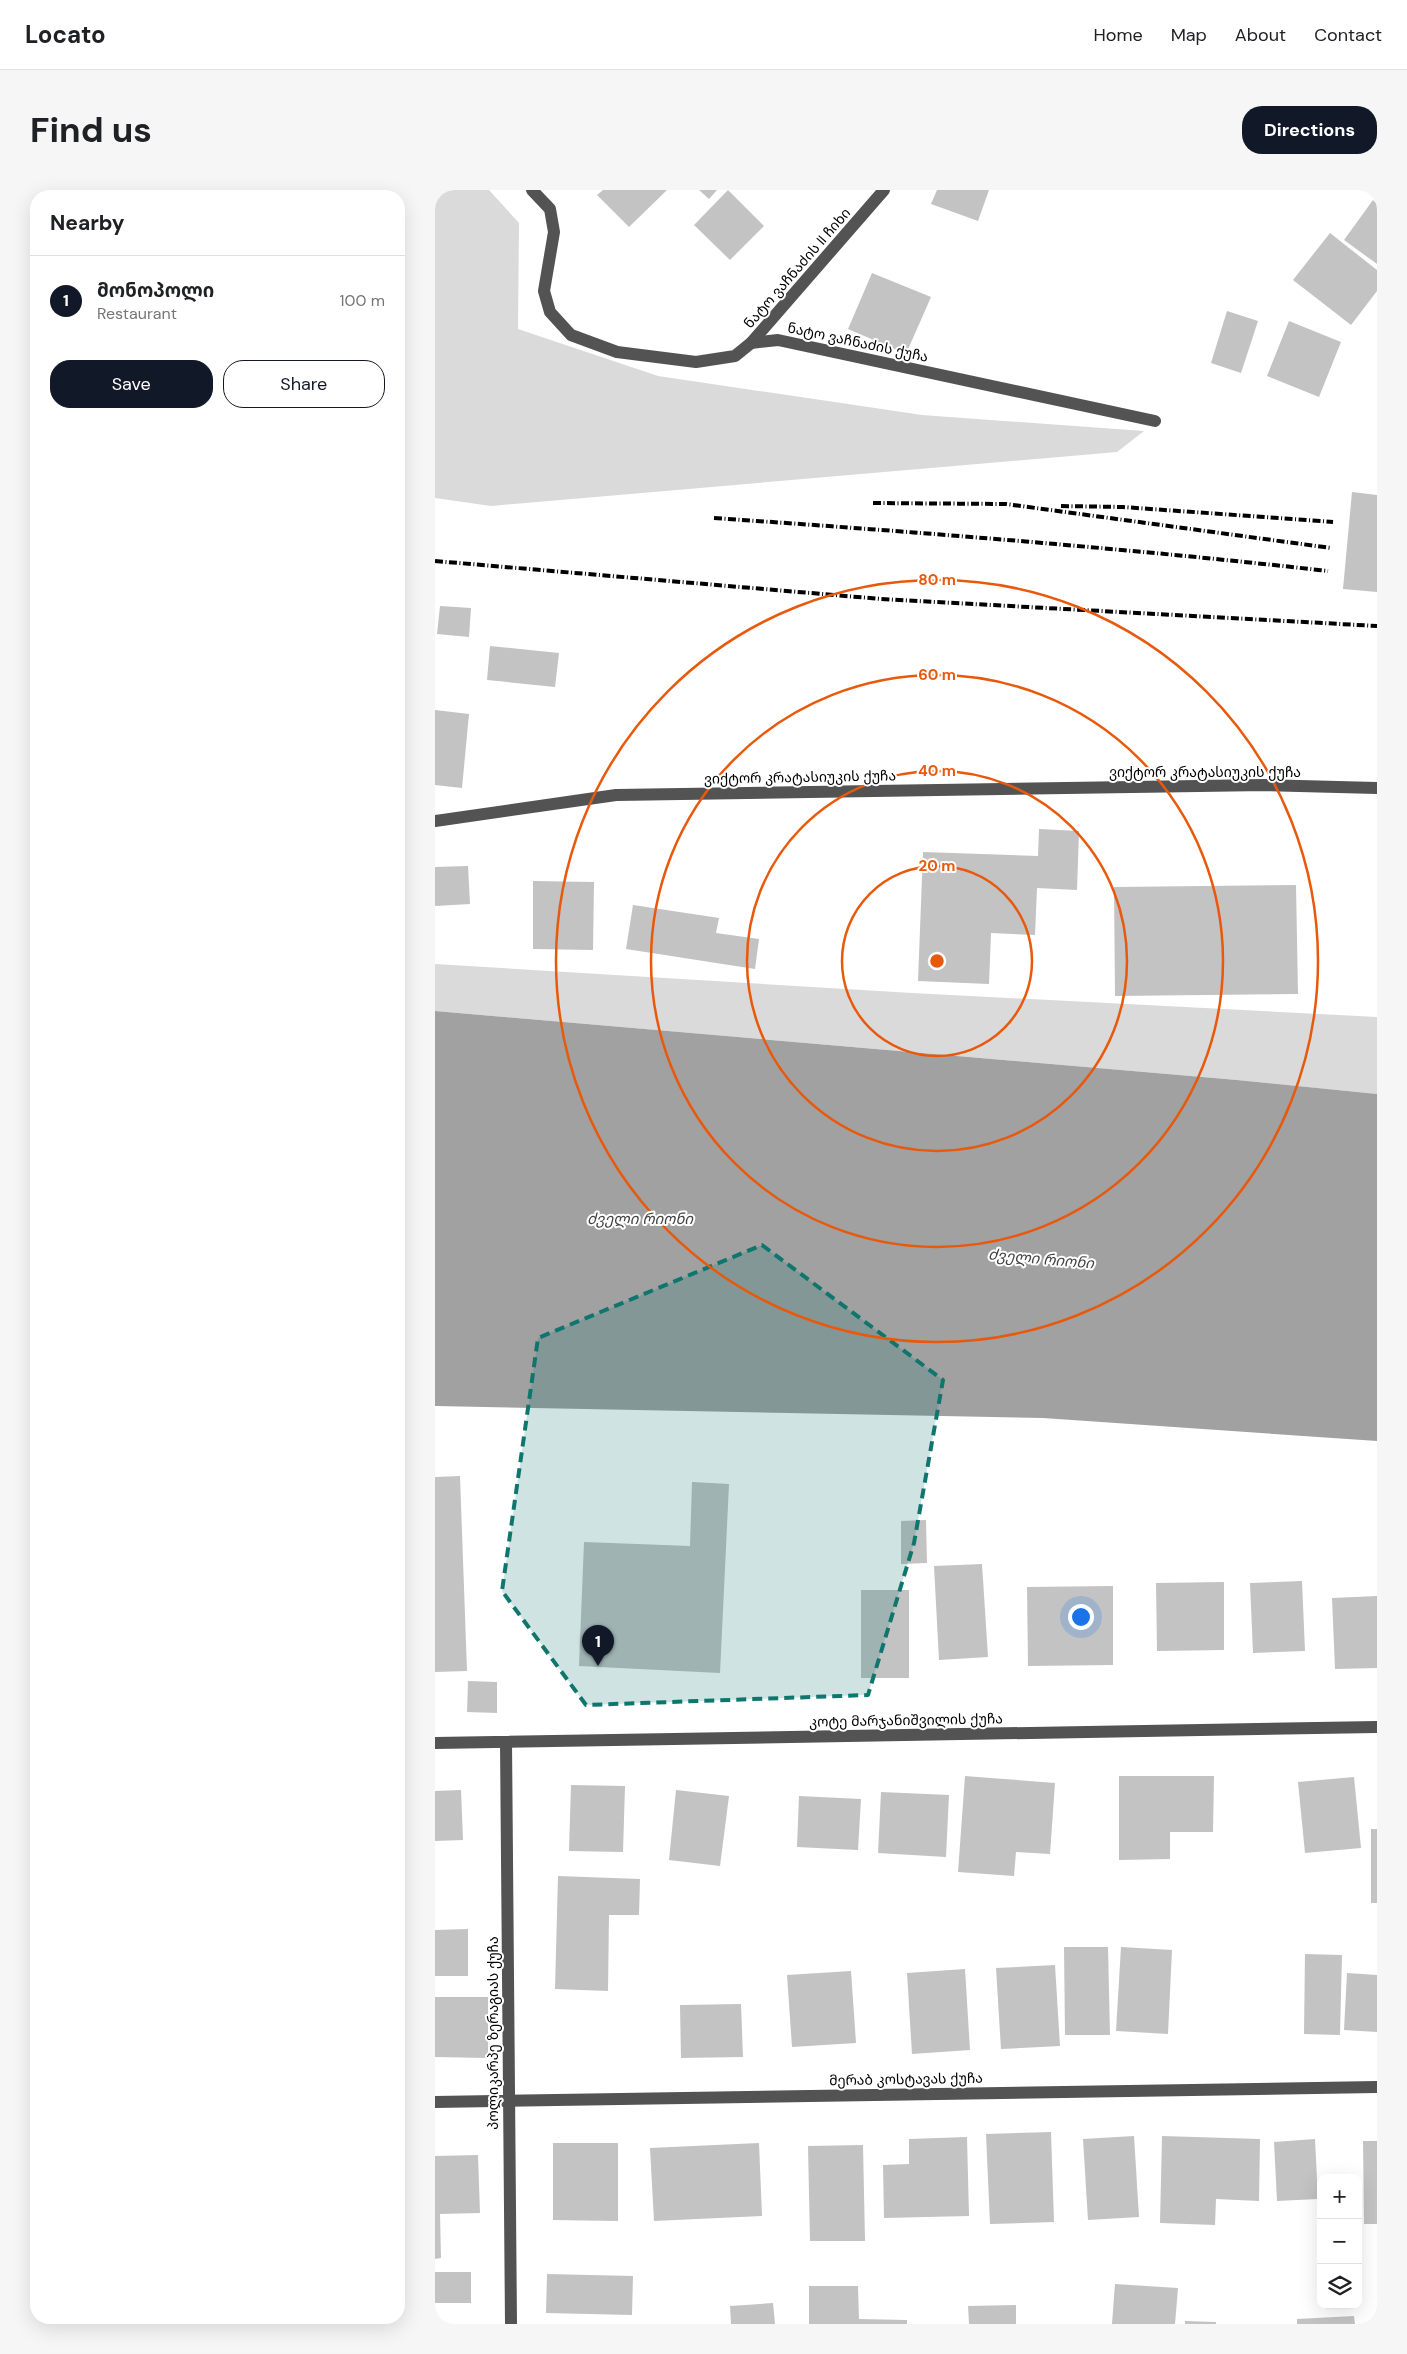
<!DOCTYPE html>
<meta charset="utf-8">
<style>
body{margin:0;font-family:"DM Sans","Noto Sans Georgian",sans-serif;background:#f6f6f6;color:#202124}
.controls{position:absolute;right:15px;bottom:15px;display:grid;overflow:hidden;border-radius:10px;box-shadow:0 5px 20px #0002}
.controls button{width:45px;height:45px;display:grid;place-items:center;padding:0;border:0;border-bottom:1px solid #e0e0e0;background:#fff;color:#202124;font:25px sans-serif}
.you{position:absolute;left:645px;top:1426px;width:18px;height:18px;margin:-12px;border:4px solid #fff;border-radius:50%;background:#1a73e8;box-shadow:0 0 0 8px #1a73e833}
.badge{display:grid;place-items:center;width:32px;height:32px;border-radius:50%;background:#111827;color:#fff;font-size:16px;font-weight:700}
.pin{position:absolute;translate:-50% -41px;filter:drop-shadow(0 1px 2px #0008)}
.pin::after{content:'';position:absolute;top:26px;width:18px;height:15px;background:inherit;clip-path:polygon(0 0,100% 0,50% 100%)}
.list{margin:0;padding:0;list-style:none}
h2{display:flex;justify-content:space-between;align-items:center;height:65px;margin:0;padding:0 20px;font-size:21px}
h2 small{font-size:16px;font-weight:400;color:#757577}
.list li{display:grid;grid-template-columns:32px 1fr auto;gap:15px;align-items:center;box-sizing:border-box;height:90px;padding:0 20px;border-top:1px solid #e0e0e0}
.list b{display:block;font-size:19px;white-space:nowrap}
.list p{margin:0;font-size:16px;white-space:nowrap;color:#757577}
.list em{font-size:16px;font-style:normal;color:#757577}
.actions{display:flex;gap:10px;padding:15px 20px}
.actions a{flex:1;padding:11px 0;border:1px solid #111827;border-radius:20px;text-align:center;font-size:18px;color:#111827}
.actions .main{background:#111827;color:#fff}
.icon{flex:none;width:28px;height:28px;fill:none;stroke:currentColor;stroke-width:2;stroke-linecap:round;stroke-linejoin:round}
.map{position:relative;flex:none;width:942px;height:2134px;overflow:hidden;border-radius:20px}
header{display:flex;align-items:center;gap:30px;box-sizing:border-box;height:70px;padding:0 25px;background:#fff;border-bottom:1px solid #e0e0e0}
header strong{font-size:24px}
nav{display:flex;gap:28px;margin-inline-start:auto;font-size:18px}
.intro{display:flex;align-items:center;justify-content:space-between;box-sizing:border-box;height:120px;padding:0 30px}
h1{margin:0;font-size:35px}
.button{padding:12px 22px;border-radius:20px;background:#111827;color:#fff;font-size:18px;font-weight:700}
main{display:flex;gap:30px;padding:0 30px}
aside{flex:1;background:#fff;border-radius:20px;box-shadow:0 5px 20px #0002}
.map>svg:first-child{display:block}
.green{fill:#dadada}
.water{fill:#a1a1a1}
.building{fill:#c3c3c3}
.lines{fill:none;stroke-linecap:round;stroke-linejoin:round}
.minor{stroke:#535353;stroke-width:12}
.rail{stroke:#000;stroke-width:4;stroke-dasharray:8 2.5 1 2.5;stroke-linecap:butt}
.marked{fill:#0f766e;fill-opacity:0.2;stroke:#0f766e;stroke-width:4;stroke-dasharray:10 6;stroke-linejoin:round}
.ring{fill:none;stroke:#e8590c;stroke-width:2.5}
.labels{text-anchor:middle;stroke-width:4;stroke-linejoin:round;paint-order:stroke}
.street-label{font-size:14px;fill:#000;stroke:#fff}
.water-label{font-size:15px;font-style:italic;fill:#424242;stroke:#fff}
.centre{fill:#e8590c;stroke:#fff;stroke-width:2.5}
.ring-label{font-size:15px;text-anchor:middle;font-weight:bold;fill:#e8590c;stroke:#fff;stroke-width:4;stroke-linejoin:round;paint-order:stroke}
</style>
<header>
<strong>Locato</strong>
<nav><a>Home</a><a>Map</a><a>About</a><a>Contact</a></nav>
</header>
<div class="intro"><h1>Find us</h1><a class="button">Directions</a></div>
<main>
<aside>
<h2>Nearby<small></small></h2>
<ul class="list">
<li><span class="badge">1</span><div><b>მონოპოლი</b><p>Restaurant</p></div><em>100 m</em></li>
</ul>
<div class="actions"><a class="main">Save</a><a>Share</a></div>
</aside>
<div class="map">
<svg width="942" height="2134" viewBox="0 0 942 2134">
<rect width="100%" height="100%" fill="#fff"/>
<g class="green">
<path d="M0,0H54L84,33L83,139L223,186L487,225L709,241L682,262L56,316L0,308Z"/>
<path d="M0,774L477,803L942,827V904L802,890L0,821Z"/>
</g>
<path class="water" d="M0,821L802,890L942,904V1251L608,1228L0,1216Z"/>
<g class="building">
<path d="M168,0H232L194,37L162,5Z"/>
<path d="M264,0H282L274,9Z"/>
<path d="M293,0L329,36L295,70L259,35Z"/>
<path d="M502,0H554L543,31L496,14Z"/>
<path d="M938,10L942,14V74L909,50Z"/>
<path d="M895,43L942,80V101L916,135L858,90Z"/>
<path d="M437,83L496,107L471,164L413,139Z"/>
<path d="M792,121L823,131L806,183L776,173Z"/>
<path d="M854,131L906,152L884,207L832,186Z"/>
<path d="M917,302L942,305V402L908,399Z"/>
<path d="M5,416L36,418L34,447L2,444Z"/>
<path d="M55,456L124,463L120,497L52,490Z"/>
<path d="M0,520L34,524L27,598L0,595Z"/>
<path d="M604,639L644,641L642,700L602,698L600,745L556,743L554,794L483,791L488,662L603,666Z"/>
<path d="M33,676L35,714L0,716V677Z"/>
<path d="M98,691L159,692L158,760L98,759Z"/>
<path d="M861,695L863,804L680,806L679,697Z"/>
<path d="M198,715L284,728L281,743L324,749L320,779L191,759Z"/>
<path d="M25,1286L32,1481L0,1482V1287Z"/>
<path d="M257,1292L294,1294L285,1483L144,1476L149,1352L255,1356Z"/>
<path d="M491,1330L492,1373L466,1374V1331Z"/>
<path d="M547,1374L553,1467L504,1470L499,1376Z"/>
<path d="M867,1391L870,1461L818,1463L815,1393Z"/>
<path d="M789,1392V1460L722,1461L721,1393Z"/>
<path d="M678,1396V1475L593,1476L592,1397Z"/>
<rect x="426" y="1400" width="48" height="88"/>
<path d="M942,1406V1478L900,1479L897,1408Z"/>
<path d="M33,1491L62,1492V1523L32,1522Z"/>
<path d="M530,1586L620,1593L615,1664L581,1662L579,1686L523,1682Z"/>
<path d="M684,1586H779L778,1642H735V1669L684,1670Z"/>
<path d="M919,1587L926,1658L870,1663L863,1592Z"/>
<path d="M136,1595L190,1596L188,1662L134,1661Z"/>
<path d="M26,1600L28,1650L0,1651V1601Z"/>
<path d="M241,1600L294,1606L285,1676L234,1670Z"/>
<path d="M446,1602L514,1605L511,1667L443,1663Z"/>
<path d="M364,1606L426,1609L423,1660L362,1657Z"/>
<rect x="936" y="1639" width="6" height="74"/>
<path d="M123,1686L205,1689L204,1725H174L173,1801L120,1799Z"/>
<path d="M33,1739V1786H0V1740Z"/>
<path d="M629,1757H673L675,1845H630Z"/>
<path d="M686,1757L737,1760L733,1844L681,1841Z"/>
<path d="M870,1764L907,1765L905,1845L869,1844Z"/>
<path d="M620,1775L625,1856L566,1859L561,1778Z"/>
<path d="M530,1779L535,1860L477,1864L472,1783Z"/>
<path d="M416,1781L421,1853L357,1857L352,1785Z"/>
<path d="M912,1783L942,1785V1842L909,1840Z"/>
<path d="M0,1807H53V1868L0,1867Z"/>
<path d="M306,1814L308,1867L246,1868L245,1815Z"/>
<path d="M616,1942L619,2032L555,2034L551,1944Z"/>
<path d="M699,1946L704,2027L653,2030L648,1949Z"/>
<path d="M727,1946L825,1949L824,2011L781,2009L780,2035L725,2033Z"/>
<path d="M532,1947L534,2026L449,2028L448,1975L474,1974V1949Z"/>
<path d="M880,1949L883,2009L842,2011L839,1952Z"/>
<path d="M928,1951H942V2034H929Z"/>
<path d="M118,1953H183V2031L118,2030Z"/>
<path d="M324,1953L327,2026L219,2031L215,1958Z"/>
<path d="M428,1955L430,2051H375L373,1956Z"/>
<path d="M43,1965L45,2023L5,2024L6,2068L0,2069V1966Z"/>
<rect x="0" y="2082" width="36" height="31"/>
<path d="M112,2084L198,2086L197,2125L111,2123Z"/>
<path d="M680,2094L743,2098L740,2134H677Z"/>
<path d="M374,2096H423L424,2129L472,2130V2134H374Z"/>
<path d="M338,2113L340,2134H296L295,2116Z"/>
<path d="M581,2115V2134H534L533,2116Z"/>
<path d="M919,2126L920,2134H862V2129Z"/>
<path d="M750,2131L781,2132V2134H750Z"/>
</g>
<g class="lines">
<g class="minor">
<path d="M97,0L115,19L119,42L109,101L115,122L136,145L182,162L261,172L300,166L316,153L449,0"/>
<path d="M316,153L343,150L720,231"/>
<path d="M0,631L181,605L830,595L942,598"/>
<path d="M71,1552L76,2134"/>
<path d="M0,1553L942,1537"/>
<path d="M0,1912L942,1897"/>
</g>
<g class="rail">
<path d="M438,313L571,314L896,358"/>
<path d="M626,316L688,317L898,332"/>
<path d="M279,328C484,342 689,358 893,381"/>
<path d="M0,371L446,409L942,436"/>
</g>
</g>
<path class="marked" d="M327,1055L508,1190L479,1353L433,1505L151,1515L67,1401L103,1148Z"/>
<g class="ring">
<circle cx="502" cy="771" r="95"/>
<circle cx="502" cy="771" r="190"/>
<circle cx="502" cy="771" r="286"/>
<circle cx="502" cy="771" r="381"/>
</g>
<g class="labels">
<g class="street-label">
<text transform="translate(362 78) rotate(-49)" y="5">ნატო ვაჩნაძის II ჩიხი</text>
<text transform="translate(423 152) rotate(12)" y="5">ნატო ვაჩნაძის ქუჩა</text>
<text x="770" y="587">ვიქტორ კრატასიუკის ქუჩა</text>
<text transform="translate(365 587) rotate(-1)" y="5">ვიქტორ კრატასიუკის ქუჩა</text>
<text transform="translate(471 1530) rotate(-1)" y="5">კოტე მარჯანიშვილის ქუჩა</text>
<text transform="translate(58 1843) rotate(-90)" y="5">პოლიკარპე ზერაგიას ქუჩა</text>
<text transform="translate(471 1889) rotate(-1)" y="5">მერაბ კოსტავას ქუჩა</text>
</g>
<g class="water-label">
<text x="205" y="1034">ძველი რიონი</text>
<text transform="translate(606 1069) rotate(5)" y="5">ძველი რიონი</text>
</g>
</g>
<circle cx="502" cy="771" r="8" class="centre"/>
<g class="ring-label">
<text x="502" y="395">80 m</text>
<text x="502" y="490">60 m</text>
<text x="502" y="586">40 m</text>
<text x="502" y="681">20 m</text>
</g>
</svg>
<div class="controls">
<button>+</button>
<button>−</button>
<button><svg class="icon" aria-label="layers" viewBox="0 0 24 24"><path d="M12 4l9 5-9 5-9-5zM3 14l9 5 9-5"/></svg></button>
</div>
<div class="you"></div>
<div class="pin badge" style="left:163px;top:1476px">1</div>
</div>
</main>
